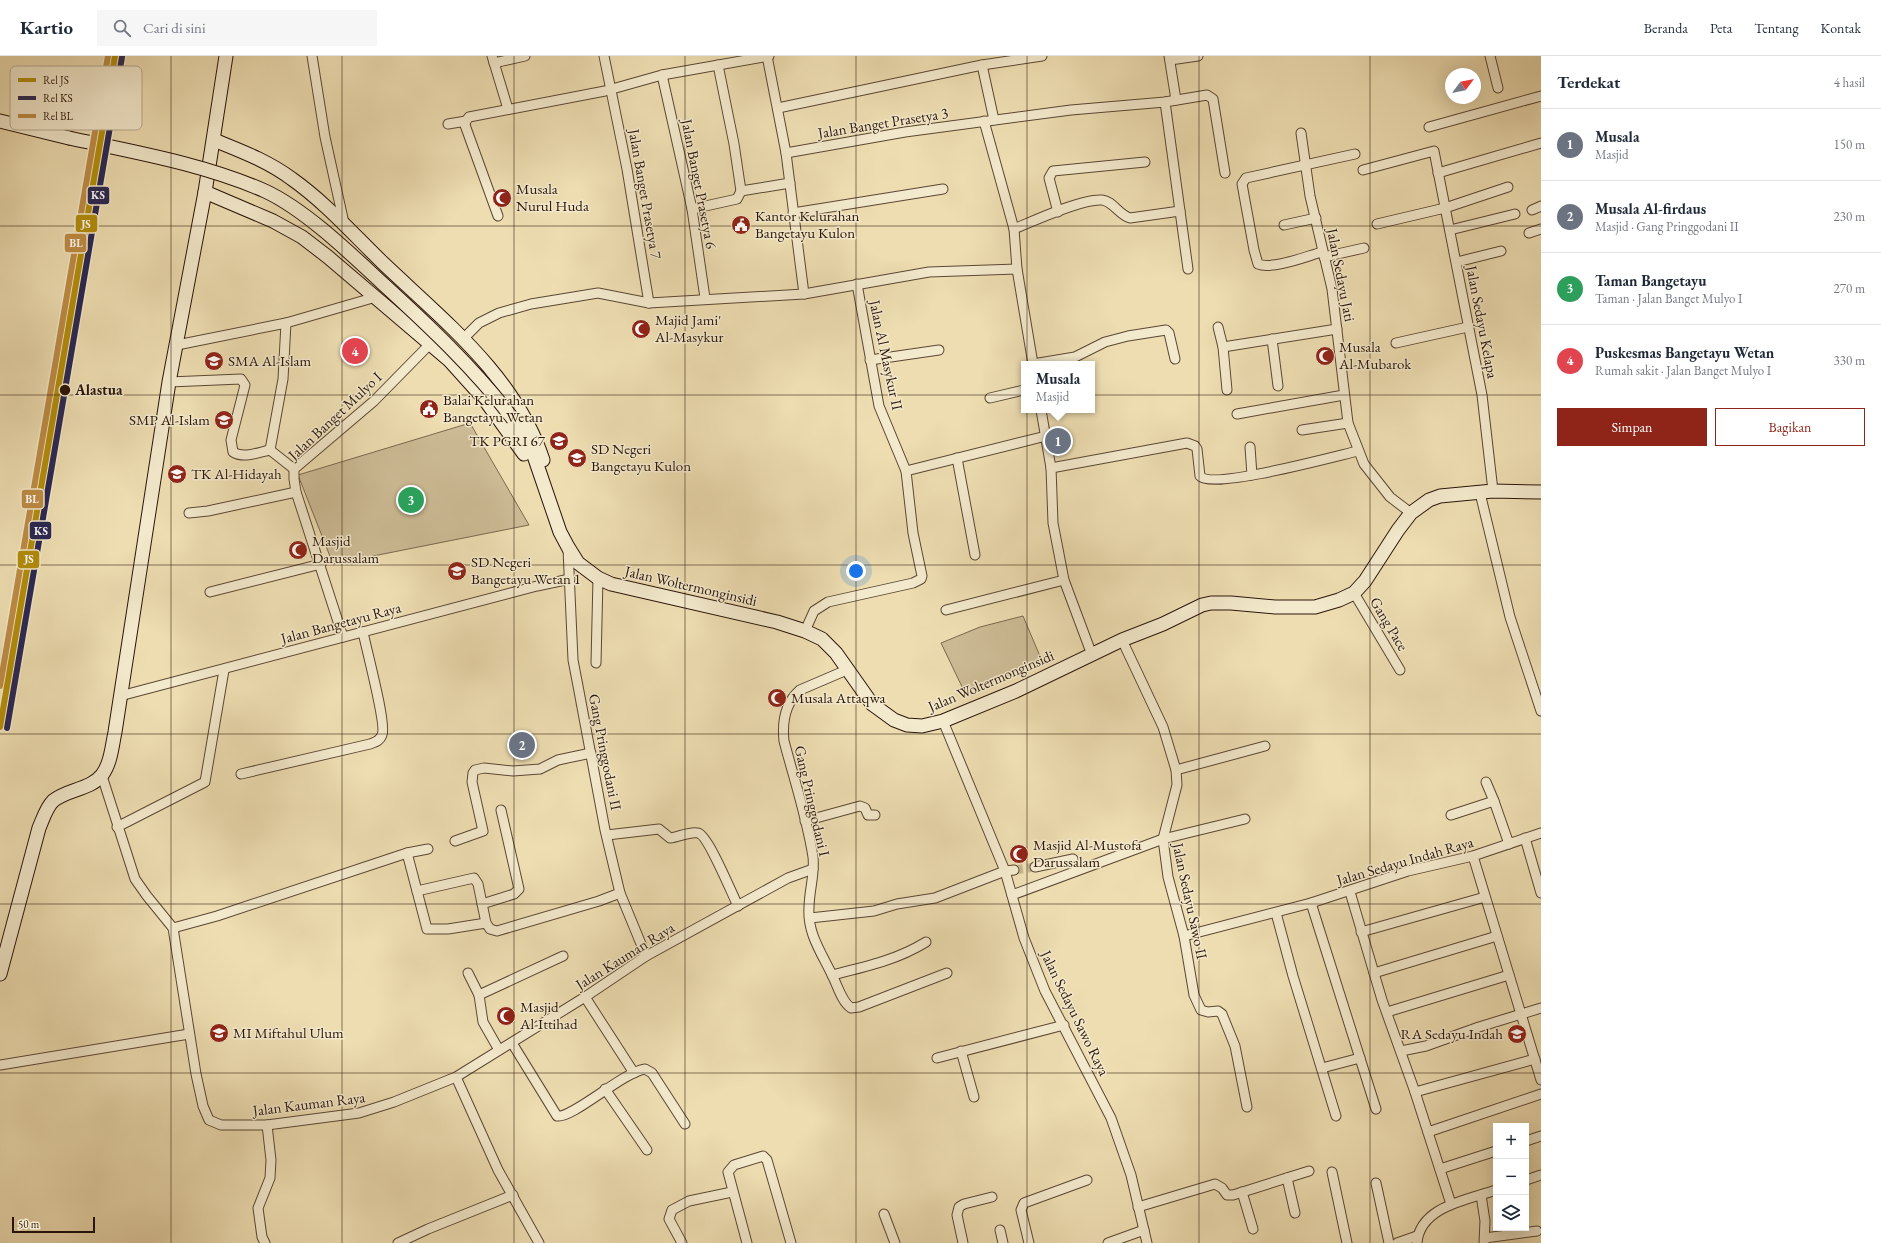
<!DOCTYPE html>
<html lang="id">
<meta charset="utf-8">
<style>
body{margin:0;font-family:"EB Garamond",serif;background:#f6f6f7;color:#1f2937}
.controls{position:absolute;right:12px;bottom:12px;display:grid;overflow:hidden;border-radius:0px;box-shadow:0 4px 16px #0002}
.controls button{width:36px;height:36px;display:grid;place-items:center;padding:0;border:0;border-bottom:1px solid #e0e1e3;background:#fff;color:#1f2937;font:20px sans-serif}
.compass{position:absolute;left:1445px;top:12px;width:36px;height:36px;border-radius:50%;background:#fff;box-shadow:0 4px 16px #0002;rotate:58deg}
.scale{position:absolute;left:12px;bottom:10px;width:83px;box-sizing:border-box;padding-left:4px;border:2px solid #2a150a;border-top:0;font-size:11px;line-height:14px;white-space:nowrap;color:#2a150a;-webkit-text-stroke:3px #f3e9cc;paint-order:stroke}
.you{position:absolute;left:856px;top:515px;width:14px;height:14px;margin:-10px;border:3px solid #fff;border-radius:50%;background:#1a73e8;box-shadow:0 0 0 6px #1a73e833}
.badge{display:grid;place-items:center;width:26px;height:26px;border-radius:50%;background:#8f2418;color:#fff;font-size:13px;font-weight:700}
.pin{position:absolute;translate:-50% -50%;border:2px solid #fff;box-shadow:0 1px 4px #0006}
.popup{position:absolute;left:1021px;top:305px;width:74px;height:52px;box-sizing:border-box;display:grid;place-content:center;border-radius:0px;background:#fff;filter:drop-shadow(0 1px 3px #0005);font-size:13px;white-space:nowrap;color:#747a83}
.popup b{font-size:15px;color:#1f2937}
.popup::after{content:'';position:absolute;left:50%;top:100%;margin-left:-8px;border:8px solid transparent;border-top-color:#fff}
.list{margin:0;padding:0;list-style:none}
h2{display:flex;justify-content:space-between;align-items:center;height:52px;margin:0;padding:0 16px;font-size:17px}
h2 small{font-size:13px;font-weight:400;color:#747a83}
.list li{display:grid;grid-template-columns:26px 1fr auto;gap:12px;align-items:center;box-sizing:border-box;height:72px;padding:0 16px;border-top:1px solid #e0e1e3}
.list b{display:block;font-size:15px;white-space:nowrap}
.list p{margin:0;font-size:13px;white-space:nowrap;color:#747a83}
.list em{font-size:13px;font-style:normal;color:#747a83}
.actions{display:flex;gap:8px;padding:12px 16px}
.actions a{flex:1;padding:9px 0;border:1px solid #8f2418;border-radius:0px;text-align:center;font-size:14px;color:#8f2418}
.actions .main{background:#8f2418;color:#fff}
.icon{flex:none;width:22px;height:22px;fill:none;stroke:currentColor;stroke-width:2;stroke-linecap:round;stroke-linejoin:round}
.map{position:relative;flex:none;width:1541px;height:1187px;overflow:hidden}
header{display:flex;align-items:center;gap:24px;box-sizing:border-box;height:56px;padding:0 20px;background:#fff;border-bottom:1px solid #e0e1e3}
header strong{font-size:19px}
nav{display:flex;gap:22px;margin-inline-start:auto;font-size:14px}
.search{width:280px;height:36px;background:#f6f6f7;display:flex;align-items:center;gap:10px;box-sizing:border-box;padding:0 14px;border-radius:0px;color:#747a83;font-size:15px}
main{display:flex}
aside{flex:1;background:#fff}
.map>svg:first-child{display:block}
.green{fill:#ccbb95;stroke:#7b6850}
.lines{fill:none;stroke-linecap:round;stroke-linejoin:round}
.street-tunnel{stroke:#c6b590;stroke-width:9;stroke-dasharray:9 4.5;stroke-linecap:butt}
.street-casing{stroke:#5b4734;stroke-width:11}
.secondary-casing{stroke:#2a150a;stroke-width:15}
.street{stroke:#f3e9cc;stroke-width:9}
.secondary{stroke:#f3e9cc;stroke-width:13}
.secondary-bridge-casing{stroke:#2a150a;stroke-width:15;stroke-linecap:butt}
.secondary-bridge{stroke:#f3e9cc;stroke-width:13}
.rail-1-casing{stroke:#f3e9cc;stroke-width:9}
.rail-2-casing{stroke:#f3e9cc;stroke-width:9}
.rail-3-casing{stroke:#f3e9cc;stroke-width:9}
.rail-1{stroke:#b28d0c;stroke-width:6}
.rail-2{stroke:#292853;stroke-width:6}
.rail-3{stroke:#be8c44;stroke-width:6}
.grid{fill:none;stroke:#2a150a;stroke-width:1;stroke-opacity:0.55}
.stop-dot{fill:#2a150a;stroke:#f3e9cc;stroke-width:1.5}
.labels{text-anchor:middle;stroke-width:3;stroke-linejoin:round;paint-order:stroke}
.street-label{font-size:15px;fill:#2a150a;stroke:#f3e9cc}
.poi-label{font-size:15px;fill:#2a150a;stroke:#f3e9cc;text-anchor:start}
.stop-label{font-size:15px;font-weight:bold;fill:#2a150a;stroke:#f3e9cc;text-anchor:start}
.key{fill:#f3e9cc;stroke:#b7a992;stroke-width:1}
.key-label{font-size:11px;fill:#2a150a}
.line-badge{stroke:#f3e9cc;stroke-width:1.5}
.badge-label{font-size:11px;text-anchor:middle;font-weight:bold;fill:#fff}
</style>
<header>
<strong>Kartio</strong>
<div class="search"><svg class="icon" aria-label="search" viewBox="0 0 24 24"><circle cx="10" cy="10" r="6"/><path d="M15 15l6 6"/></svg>Cari di sini</div>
<nav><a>Beranda</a><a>Peta</a><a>Tentang</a><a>Kontak</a></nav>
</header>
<main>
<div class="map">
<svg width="1541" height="1187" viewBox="0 0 1541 1187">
<rect width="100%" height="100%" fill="#edddb1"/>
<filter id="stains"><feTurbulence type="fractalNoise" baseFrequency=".005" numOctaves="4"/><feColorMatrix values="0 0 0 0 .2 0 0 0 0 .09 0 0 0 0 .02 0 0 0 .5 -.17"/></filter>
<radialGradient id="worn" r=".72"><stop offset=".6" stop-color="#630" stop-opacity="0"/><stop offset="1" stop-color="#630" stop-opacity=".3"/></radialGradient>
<g class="green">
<path d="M470,367L529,469L333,508L298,419Z"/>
<path d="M1023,560L1042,605L965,637L941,587L980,571Z"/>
</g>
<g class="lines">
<path class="street-tunnel" d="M1014,814L1035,811"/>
<g class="street-casing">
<g id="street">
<path d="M312,0L325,81L344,167"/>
<path d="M492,0L508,53"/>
<path d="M604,0L627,113L649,247"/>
<path d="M767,0L786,97L804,238"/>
<path d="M1169,0L1176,44"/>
<path d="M1490,0L1498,32"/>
<path d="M1170,4L1198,0"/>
<path d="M494,7L525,0"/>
<path d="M718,9L734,88L741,135"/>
<path d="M982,9L994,64"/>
<path d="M662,19L692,153L705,242"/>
<path d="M1165,46L1188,213"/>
<path d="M778,52L982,9L1042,0"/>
<path d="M984,65L1014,173L1017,213L1033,308"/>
<path d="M448,68L466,65"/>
<path d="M1429,71L1541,40"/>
<path d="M1301,77L1310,140L1332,233L1348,367L1364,408L1390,441L1411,457"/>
<path d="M786,97L905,76L1071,54L1165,46L1207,39L1213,43L1225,117"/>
<path d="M1363,114L1434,95L1482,339L1493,435"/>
<path d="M1438,117L1541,87"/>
<path d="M741,135L790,127"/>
<path d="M692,153L737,143L741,135"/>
<path d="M1532,154L1541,150"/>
<path d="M1058,156L1049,122L1053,115L1145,106"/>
<path d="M793,157L943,133"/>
<path d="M498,160L465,69L466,65L469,61L605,35L662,19L769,0"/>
<path d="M1377,168L1445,152L1508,131"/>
<path d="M1284,169L1316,162"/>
<path d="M1014,173C1033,165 1083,142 1102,144C1113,145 1119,159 1130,162L1180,155"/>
<path d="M1450,174L1515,158"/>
<path d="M1529,177L1541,173"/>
<path d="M1322,196C1307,200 1272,214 1258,208L1254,194L1242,128L1246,122L1355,98"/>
<path d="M1324,201L1364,192"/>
<path d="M1457,206L1501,195"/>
<path d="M1218,271L1223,291L1227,334"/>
<path d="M464,282L479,267L499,257L531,248L598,237L649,247L804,238L929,216L1017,213"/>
<path d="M1272,283L1278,330"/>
<path d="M1396,287L1468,271"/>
<path d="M177,289L286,267"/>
<path d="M1223,291L1337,273"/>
<path d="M870,304L939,294"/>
<path d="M1033,308L1075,301L1105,286L1128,280L1166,274L1169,277L1175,303"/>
<path d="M169,326L241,323L245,329L231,384L233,396C244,403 259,396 270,394L294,413"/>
<path d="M990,342L1024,334"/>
<path d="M1041,354L1051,412L1053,467L1064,524L1092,599"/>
<path d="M1237,358L1344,339"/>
<path d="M1302,374L1348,367"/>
<path d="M1250,391L1252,419"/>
<path d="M270,394L283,323L286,267L376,241"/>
<path d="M957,402L975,499"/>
<path d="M1051,412L1187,387L1195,390L1197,393L1200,420C1212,434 1336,400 1358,395"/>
<path d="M906,415L1046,380"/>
<path d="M1480,437L1510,561L1541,655"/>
<path d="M189,457L208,455L296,436"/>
<path d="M568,493L573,604L578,630L605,774L620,837L646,900"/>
<path d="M210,536L321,508"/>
<path d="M1354,537L1400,614"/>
<path d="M946,554L1064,524"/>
<path d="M805,575L814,555L828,546L913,527L921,523L922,520L913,477L906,415L879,350L857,228"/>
<path d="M343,581L296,436L294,423V413L374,345L430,288"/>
<path d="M1122,584L1163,671L1176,714L1177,729L1163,783L1168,821L1184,880L1194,939L1201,954L1208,956L1218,955L1222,958L1235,990L1247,1051"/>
<path d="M596,607L598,522"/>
<path d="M849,613L800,634C785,647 782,666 784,685C794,723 807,762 813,801C815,818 809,835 809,852C807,878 823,899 833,921C838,931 842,946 851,952L859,951L947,917"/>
<path d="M120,640L537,530L570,523"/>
<path d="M943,665L1005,815L1024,882L1045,935L1111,1062L1131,1119L1147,1187"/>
<path d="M1176,714L1265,690"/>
<path d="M241,718L370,688C375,686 380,685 382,679C387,669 366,592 363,576"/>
<path d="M102,720L135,823L147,840L173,872L196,1018L203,1050L209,1064L221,1069H267L359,1057L394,1046L456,1021L585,941L646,900L788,822L813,813"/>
<path d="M1486,726L1494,745L1509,788"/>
<path d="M1451,759L1494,745"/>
<path d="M805,765L860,750L865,752L868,759H875"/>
<path d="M117,771L205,726L224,614"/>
<path d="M607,779L659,773L670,782C679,781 690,775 698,777C708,779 732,838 738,850"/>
<path d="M1525,782L1541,837"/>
<path d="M455,785L483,775L472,726L473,717L475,714L484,712L513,715L540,713L558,704L591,697"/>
<path d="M407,797L427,873H448L486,867L490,873L497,875L599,845L620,837"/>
<path d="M1473,800L1541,1024"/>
<path d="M1035,811L1073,803"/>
<path d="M417,835L474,822L478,828L486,867"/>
<path d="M1350,836L1382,944L1415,1036L1451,1148"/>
<path d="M1012,839L1163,783L1245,763"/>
<path d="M1311,847L1376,1053"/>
<path d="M482,848L514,838L519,833L501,754"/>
<path d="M1276,857L1293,920L1336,1060"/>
<path d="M810,862L874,855L897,848L935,842L1005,815L1014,814"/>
<path d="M173,872L217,860L407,797L428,793"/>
<path d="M1361,876L1485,841"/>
<path d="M1184,880L1311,847L1408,815L1473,800L1541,777"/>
<path d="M468,917L479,939"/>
<path d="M1374,917L1497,880"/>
<path d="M832,919C865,911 897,904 926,886"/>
<path d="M585,941L634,1017"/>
<path d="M1387,956L1509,919"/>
<path d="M512,987L557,1060C572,1063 623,1016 645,1013L652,1017L685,1068"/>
<path d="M499,994L483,966L479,939L563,900"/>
<path d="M961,995L974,1041"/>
<path d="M1401,995L1426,990L1479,971L1541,952"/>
<path d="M937,1002L1064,969"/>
<path d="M0,1009L189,978"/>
<path d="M1322,1012L1360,1002"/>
<path d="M456,1021L498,1114L539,1187"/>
<path d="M605,1033L647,1094"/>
<path d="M1415,1036L1535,1003"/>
<path d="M1428,1076L1541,1038"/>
<path d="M1526,1085L1541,1080"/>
<path d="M1440,1113L1496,1095"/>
<path d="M1332,1116L1347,1187"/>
<path d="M1287,1122L1295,1157"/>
<path d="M1526,1124L1541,1119"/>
<path d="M1376,1127L1389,1187"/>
<path d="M1242,1136L1253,1173"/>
<path d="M1481,1139L1485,1165L1484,1187"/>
<path d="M1138,1151L1215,1128L1222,1132L1227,1139H1233L1309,1115"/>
<path d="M884,1158L895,1187"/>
<path d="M1000,1174L1003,1187"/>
<path d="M1485,1182L1537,1175"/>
<path d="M265,1187L262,1181L258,1152L270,1122L271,1104L267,1069"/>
<path d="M398,1187L428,1173L513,1139"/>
<path d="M682,1187L669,1163L672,1154L689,1145L732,1136"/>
<path d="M747,1187L728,1116L734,1109L763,1100L767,1104L791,1187"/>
<path d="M963,1187L957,1159L959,1151L964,1148L992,1141"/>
<path d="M1029,1187L1021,1154L1024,1147L1087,1124"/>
<path d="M1108,1187L1144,1174"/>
<path d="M1397,1187L1417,1180"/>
<path d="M1417,1187C1420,1150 1468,1144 1496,1134"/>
</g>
</g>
<g class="secondary-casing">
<g id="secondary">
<path d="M0,65L69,82"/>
<path d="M214,84C241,95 268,105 292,123C326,147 353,178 383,207C444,265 516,321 543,404"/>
<path d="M205,136L273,165L302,181L328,201L449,304L485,344L524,398"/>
<path d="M513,363L533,397L560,476L568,491L578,507L598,522L611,528L777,566L805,575L822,583L836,597L872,648L894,664L907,669L922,670L943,665L1016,635L1122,584L1163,568L1202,549L1211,547H1231L1275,551H1315L1339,544L1354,537L1365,525L1398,474L1411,457L1429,444L1440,440L1493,435L1541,436"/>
<path d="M0,918L39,772C43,763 46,752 53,745C67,733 90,734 102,719C111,707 112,690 115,676L169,326L205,136L226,0"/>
</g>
</g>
<use href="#street" class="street"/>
<use href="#secondary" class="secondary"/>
<g class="secondary-bridge-casing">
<path id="secondary-bridge" d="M69,82C134,96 204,108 265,135C304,153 349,196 381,226C428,269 474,312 513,363"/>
</g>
<use href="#secondary-bridge" class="secondary-bridge"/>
<g class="rail-1-casing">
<path id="rail-1" d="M0,671L115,0"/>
</g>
<g class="rail-2-casing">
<path id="rail-2" d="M7,672L122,1"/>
</g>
<g class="rail-3-casing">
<path id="rail-3" d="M0,630L108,0"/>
</g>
<use href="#rail-1" class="rail-1"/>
<use href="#rail-2" class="rail-2"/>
<use href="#rail-3" class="rail-3"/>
</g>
<path class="grid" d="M171,0V1187M342,0V1187M514,0V1187M685,0V1187M856,0V1187M1027,0V1187M1199,0V1187M1370,0V1187M0,170H1541M0,339H1541M0,509H1541M0,678H1541M0,848H1541M0,1017H1541"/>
<defs>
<g id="mosque-disc" transform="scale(1)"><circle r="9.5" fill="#8f2418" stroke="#f3e9cc"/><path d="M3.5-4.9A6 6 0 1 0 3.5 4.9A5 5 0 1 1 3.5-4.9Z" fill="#fff"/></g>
<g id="civic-disc" transform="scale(1)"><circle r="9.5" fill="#8f2418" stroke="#f3e9cc"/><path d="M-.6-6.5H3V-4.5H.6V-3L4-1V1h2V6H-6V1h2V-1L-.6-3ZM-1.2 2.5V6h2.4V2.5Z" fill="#fff"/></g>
<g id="school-disc" transform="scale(1)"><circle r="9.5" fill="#8f2418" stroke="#f3e9cc"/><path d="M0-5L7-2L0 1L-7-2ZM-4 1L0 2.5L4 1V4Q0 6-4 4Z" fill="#fff"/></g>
</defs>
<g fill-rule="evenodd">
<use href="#mosque-disc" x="502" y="142"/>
<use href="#civic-disc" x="741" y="169"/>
<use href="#mosque-disc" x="641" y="273"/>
<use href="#mosque-disc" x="1325" y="300"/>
<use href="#school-disc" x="214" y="305"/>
<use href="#civic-disc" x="429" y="353"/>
<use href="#school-disc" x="224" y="364"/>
<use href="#school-disc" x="559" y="385"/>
<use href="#school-disc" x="577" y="402"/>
<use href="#school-disc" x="177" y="418"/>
<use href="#mosque-disc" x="298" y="494"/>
<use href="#school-disc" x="457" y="515"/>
<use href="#mosque-disc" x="777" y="642"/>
<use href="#mosque-disc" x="1019" y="798"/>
<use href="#mosque-disc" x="506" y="960"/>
<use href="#school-disc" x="219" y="977"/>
<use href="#school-disc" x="1517" y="978"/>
</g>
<circle class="stop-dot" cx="65" cy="334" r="6"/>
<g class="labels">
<g class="street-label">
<text transform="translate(883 67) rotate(-9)" y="5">Jalan Banget Prasetya 3</text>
<text transform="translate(699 128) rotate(79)" y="5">Jalan Banget Prasetya 6</text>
<text transform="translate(645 138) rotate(80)" y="5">Jalan Banget Prasetya 7</text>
<text transform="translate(1341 219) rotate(79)" y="5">Jalan Sedayu Jati</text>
<text transform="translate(1482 266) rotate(79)" y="5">Jalan Sedayu Kelapa</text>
<text transform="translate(886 299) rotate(78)" y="5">Jalan Al Masykur II</text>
<text transform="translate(335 360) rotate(-43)" y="5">Jalan Banget Mulyo I</text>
<text transform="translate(691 530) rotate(13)" y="5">Jalan Woltermonginsidi</text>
<text transform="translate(341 567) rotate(-15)" y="5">Jalan Bangetayu Raya</text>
<text transform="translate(1389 568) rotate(59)" y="5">Gang Pace</text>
<text transform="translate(991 625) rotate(-23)" y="5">Jalan Woltermonginsidi</text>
<text transform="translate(605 696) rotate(79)" y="5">Gang Pringgodani II</text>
<text transform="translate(812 745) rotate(77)" y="5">Gang Pringgodani I</text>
<text transform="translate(1405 805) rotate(-16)" y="5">Jalan Sedayu Indah Raya</text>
<text transform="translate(1190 845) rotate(78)" y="5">Jalan Sedayu Sawo II</text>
<text transform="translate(625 900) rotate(-32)" y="5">Jalan Kauman Raya</text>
<text transform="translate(1075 957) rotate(64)" y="5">Jalan Sedayu Sawo Raya</text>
<text transform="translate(309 1048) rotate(-7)" y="5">Jalan Kauman Raya</text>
</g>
<g class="poi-label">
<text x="516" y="138">Musala<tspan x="516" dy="17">Nurul Huda</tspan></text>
<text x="755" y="165">Kantor Kelurahan<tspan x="755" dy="17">Bangetayu Kulon</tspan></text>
<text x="655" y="269">Majid Jami'<tspan x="655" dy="17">Al-Masykur</tspan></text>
<text x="1339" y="296">Musala<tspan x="1339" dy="17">Al-Mubarok</tspan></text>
<text x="228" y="310">SMA Al-Islam</text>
<text x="443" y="349">Balai Kelurahan<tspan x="443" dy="17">Bangetayu Wetan</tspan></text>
<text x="210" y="369" text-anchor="end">SMP Al-Islam</text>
<text x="545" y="390" text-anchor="end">TK PGRI 67</text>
<text x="591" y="398">SD Negeri<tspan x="591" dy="17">Bangetayu Kulon</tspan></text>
<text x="191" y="423">TK Al-Hidayah</text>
<text x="312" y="490">Masjid<tspan x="312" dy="17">Darussalam</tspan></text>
<text x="471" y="511">SD Negeri<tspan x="471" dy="17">Bangetayu Wetan 1</tspan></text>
<text x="791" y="647">Musala Attaqwa</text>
<text x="1033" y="794">Masjid Al-Mustofa<tspan x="1033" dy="17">Darussalam</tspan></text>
<text x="520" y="956">Masjid<tspan x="520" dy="17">Al-Ittihad</tspan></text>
<text x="233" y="982">MI Miftahul Ulum</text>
<text x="1503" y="983" text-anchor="end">RA Sedayu Indah</text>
</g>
<g class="stop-label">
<text x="75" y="339">Alastua</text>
</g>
</g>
<rect x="10" y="10" width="132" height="64" rx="6" class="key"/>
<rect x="18" y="22" width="18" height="4" fill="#b28d0c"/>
<rect x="18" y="40" width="18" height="4" fill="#292853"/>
<rect x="18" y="58" width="18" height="4" fill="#be8c44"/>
<g class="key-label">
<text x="43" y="28">Rel JS</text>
<text x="43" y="46">Rel KS</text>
<text x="43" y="64">Rel BL</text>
</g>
<g class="line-badge">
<rect x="87" y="130" width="23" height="19" rx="4" fill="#292853"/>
<rect x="75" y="158" width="23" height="19" rx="4" fill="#b28d0c"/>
<rect x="64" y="177" width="23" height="20" rx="4" fill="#be8c44"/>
<rect x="21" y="433" width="23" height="20" rx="4" fill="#be8c44"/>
<rect x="29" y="465" width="23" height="19" rx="4" fill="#292853"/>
<rect x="17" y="494" width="23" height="19" rx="4" fill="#b28d0c"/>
</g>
<g class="badge-label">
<text x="98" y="143">KS</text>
<text x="86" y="172">JS</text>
<text x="76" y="191">BL</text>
<text x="32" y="447">BL</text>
<text x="41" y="479">KS</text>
<text x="29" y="507">JS</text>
</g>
<rect width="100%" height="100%" filter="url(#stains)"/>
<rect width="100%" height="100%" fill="url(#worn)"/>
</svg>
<div class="controls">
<button>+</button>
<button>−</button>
<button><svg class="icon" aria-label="layers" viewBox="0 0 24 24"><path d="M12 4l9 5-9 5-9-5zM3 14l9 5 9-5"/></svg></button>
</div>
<svg class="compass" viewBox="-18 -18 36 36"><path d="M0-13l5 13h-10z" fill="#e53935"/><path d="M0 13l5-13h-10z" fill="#747a83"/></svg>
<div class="scale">50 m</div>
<div class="you"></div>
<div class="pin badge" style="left:1058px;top:385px;background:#6b7280">1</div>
<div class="popup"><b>Musala</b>Masjid</div>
<div class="pin badge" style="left:522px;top:689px;background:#6b7280">2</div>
<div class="pin badge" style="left:411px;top:444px;background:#2e9e5b">3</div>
<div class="pin badge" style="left:355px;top:295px;background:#e0444e">4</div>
</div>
<aside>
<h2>Terdekat<small>4 hasil</small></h2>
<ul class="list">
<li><span class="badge" style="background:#6b7280">1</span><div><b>Musala</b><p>Masjid</p></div><em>150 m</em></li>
<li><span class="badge" style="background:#6b7280">2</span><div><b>Musala Al-firdaus</b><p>Masjid · Gang Pringgodani II</p></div><em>230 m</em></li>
<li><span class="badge" style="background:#2e9e5b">3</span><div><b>Taman Bangetayu</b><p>Taman · Jalan Banget Mulyo I</p></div><em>270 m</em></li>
<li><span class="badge" style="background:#e0444e">4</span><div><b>Puskesmas Bangetayu Wetan</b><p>Rumah sakit · Jalan Banget Mulyo I</p></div><em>330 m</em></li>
</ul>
<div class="actions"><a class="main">Simpan</a><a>Bagikan</a></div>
</aside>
</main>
